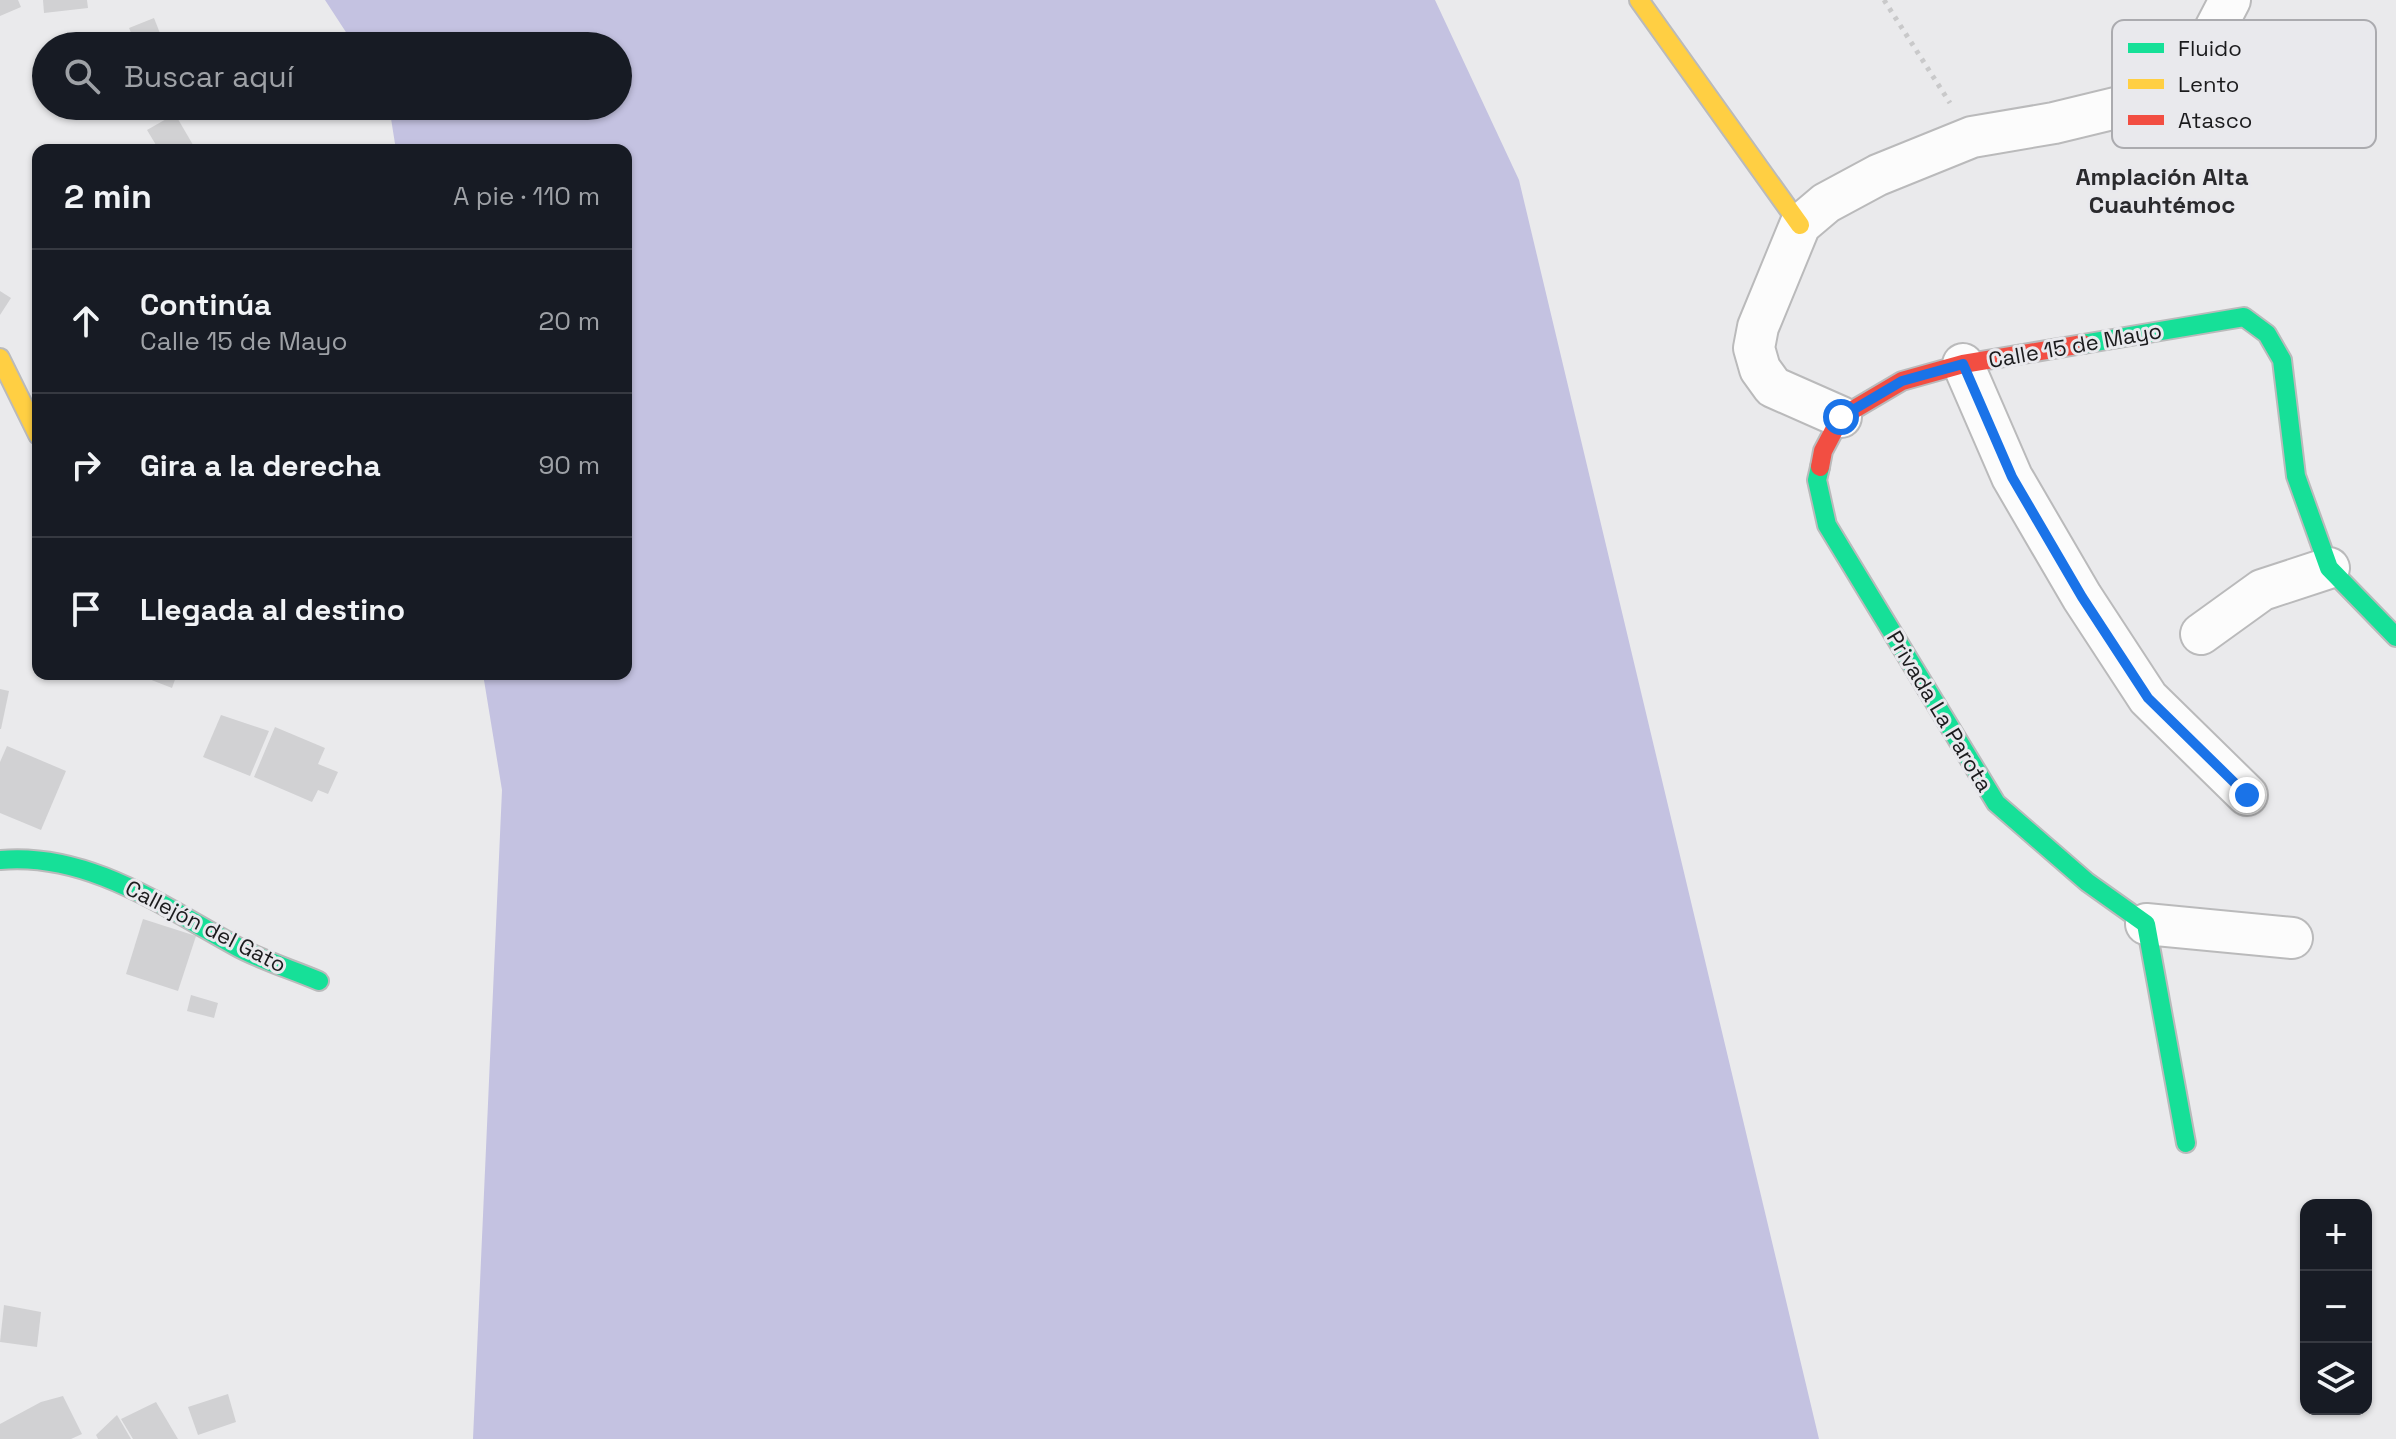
<!DOCTYPE html>
<html lang="es">
<meta charset="utf-8">
<style>
body{margin:0;font-family:"Space Grotesk",sans-serif;background:#20242c;color:#f1f3f6}
.controls{position:absolute;right:24px;bottom:24px;display:grid;overflow:hidden;border-radius:16px;box-shadow:0 2px 6px #0004}
.controls button{width:72px;height:72px;display:grid;place-items:center;padding:0;border:0;border-bottom:2px solid #363941;background:#171b24;color:#f1f3f6;font:40px sans-serif}
.stop{position:absolute;width:24px;height:24px;margin:-18px;border:6px solid #1a73e8;border-radius:50%;background:#fff}
.stop.end{background:#1a73e8;border-color:#fff;box-shadow:0 2px 8px #0008}
.list{margin:0;padding:0;list-style:none}
h2{display:flex;justify-content:space-between;align-items:center;height:104px;margin:0;padding:0 32px;font-size:34px}
h2 small{font-size:26px;font-weight:400;color:#9ea1a6}
.list li{display:grid;grid-template-columns:52px 1fr auto;gap:24px;align-items:center;box-sizing:border-box;height:144px;padding:0 32px;border-top:2px solid #363941}
.list b{display:block;font-size:30px;white-space:nowrap}
.list p{margin:0;font-size:26px;white-space:nowrap;color:#9ea1a6}
.list em{font-size:26px;font-style:normal;color:#9ea1a6}
.icon{flex:none;width:44px;height:44px;fill:none;stroke:currentColor;stroke-width:2;stroke-linecap:round;stroke-linejoin:round}
.map{position:relative;flex:none;width:2396px;height:1439px;overflow:hidden}
.search{position:absolute;background:#171b24;box-shadow:0 2px 6px #0004;left:32px;top:32px;width:600px;height:88px;display:flex;align-items:center;gap:20px;box-sizing:border-box;padding:0 28px;border-radius:44px;color:#9ea1a6;font-size:30px}
.panel{position:absolute;background:#171b24;box-shadow:0 2px 6px #0004;left:32px;top:144px;width:600px;height:536px;border-radius:16px}
.map>svg:first-child{display:block}
.forest{fill:#c4c2e1}
.building{fill:#d1d1d3}
.lines{fill:none;stroke-linecap:round;stroke-linejoin:round}
.street-casing{stroke:#bababb;stroke-width:44}
.fast-casing{stroke:#bababb;stroke-width:22}
.slow-casing{stroke:#bababb;stroke-width:22}
.jam-casing{stroke:#bababb;stroke-width:22}
.path{stroke:#c9c9ca;stroke-width:5;stroke-dasharray:4 6;stroke-linecap:butt}
.street{stroke:#fcfcfc;stroke-width:40}
.fast{stroke:#16e098;stroke-width:18}
.slow{stroke:#ffcf43;stroke-width:18}
.jam{stroke:#f24e42;stroke-width:18}
.route{stroke:#1a73e8;stroke-width:10}
.labels{text-anchor:middle;stroke-width:6;stroke-linejoin:round;paint-order:stroke}
.street-label{font-size:22px;fill:#1b1b1d;stroke:#e9e9ed}
.neighbourhood-label{font-size:24px;font-weight:bold;fill:#2a2a2d;stroke:#e9e9ed}
.key{fill:#e9e9ed;stroke:#ababaf;stroke-width:2}
.key-label{font-size:22px;fill:#1b1b1d}
</style>
<div class="map">
<svg width="2396" height="1439" viewBox="0 0 2396 1439">
<rect width="100%" height="100%" fill="#eaeaec"/>
<path class="forest" d="M325,0H1435L1519,180L1819,1439H473L502,790L483,674H626V150H396L389,106H618V46H355Z"/>
<g class="building">
<path d="M0,0H18L21,7L0,16Z"/>
<path d="M43,0H87L88,8L44,13Z"/>
<path d="M154,18L165,46H137L129,28Z"/>
<path d="M175,114L196,150H159L147,130Z"/>
<path d="M0,291L11,298L0,315Z"/>
<path d="M136,674H177L172,688Z"/>
<path d="M0,689L9,691L1,729H0Z"/>
<path d="M221,715L269,731L250,776L203,757Z"/>
<path d="M275,727L325,748L318,764L338,772L328,794L318,790L312,802L254,777Z"/>
<path d="M7,746L66,771L41,830L0,813V762Z"/>
<path d="M143,919L196,936L178,991L126,974Z"/>
<path d="M191,995L218,1003L214,1018L187,1011Z"/>
<path d="M4,1305L41,1312L37,1347L0,1342Z"/>
<path d="M228,1394L236,1422L198,1435L188,1407Z"/>
<path d="M63,1396L82,1434L71,1439H0V1424L41,1402Z"/>
<path d="M156,1402L178,1439H133L121,1419Z"/>
<path d="M117,1415L131,1439H98L96,1435Z"/>
</g>
<g class="lines">
<g class="street-casing">
<g id="street">
<path d="M1963,364L2012,477L2082,597L2148,698L2247,795"/>
<path d="M1841,417L1773,387L1760,369L1754,348L1758,327L1800,225L1826,203L1878,175L1972,137L2054,123L2153,99L2191,75L2230,0"/>
<path d="M2201,634L2262,590L2329,568"/>
<path d="M2146,924L2292,938"/>
</g>
</g>
<g class="fast-casing">
<g id="fast">
<path d="M2083,344L2244,317L2267,334L2282,360L2296,476L2329,568L2396,637"/>
<path d="M1820,467L1817,480L1827,525L1996,803L2087,882L2146,924L2186,1143"/>
<path d="M0,860C87,852 161,905 234,945C260,960 291,969 319,981"/>
</g>
</g>
<g class="slow-casing">
<g id="slow">
<path d="M1639,0L1800,225"/>
<path d="M0,358L38,435"/>
</g>
</g>
<g class="jam-casing">
<path id="jam" d="M1820,467L1823,451L1841,417L1902,381L1963,364L2083,344"/>
</g>
<path class="path" d="M1884,0L1950,103"/>
<use href="#street" class="street"/>
<use href="#fast" class="fast"/>
<use href="#slow" class="slow"/>
<use href="#jam" class="jam"/>
</g>
<g class="lines">
<path class="route" d="M1841,417L1902,381L1963,364L2012,477L2082,597L2148,698L2247,795"/>
</g>
<g class="labels">
<g class="street-label">
<text transform="translate(2075 345) rotate(-10)" y="8">Calle 15 de Mayo</text>
<text transform="translate(1940 711) rotate(59)" y="8">Privada La Parota</text>
<text transform="translate(206 926) rotate(27)" y="8">Callejón del Gato</text>
</g>
<g class="neighbourhood-label">
<text x="2162" y="185">Amplación Alta<tspan x="2162" dy="28">Cuauhtémoc</tspan></text>
</g>
</g>
<rect x="2112" y="20" width="264" height="128" rx="12" class="key"/>
<rect x="2128" y="43" width="36" height="10" fill="#16e098"/>
<rect x="2128" y="79" width="36" height="10" fill="#ffcf43"/>
<rect x="2128" y="115" width="36" height="10" fill="#f24e42"/>
<g class="key-label">
<text x="2178" y="56">Fluido</text>
<text x="2178" y="92">Lento</text>
<text x="2178" y="128">Atasco</text>
</g>
</svg>
<div class="controls">
<button>+</button>
<button>−</button>
<button><svg class="icon" aria-label="layers" viewBox="0 0 24 24"><path d="M12 4l9 5-9 5-9-5zM3 14l9 5 9-5"/></svg></button>
</div>
<div class="stop" style="left:1841px;top:417px"></div>
<div class="stop end" style="left:2247px;top:795px"></div>
<div class="search"><svg class="icon" aria-label="search" viewBox="0 0 24 24"><circle cx="10" cy="10" r="6"/><path d="M15 15l6 6"/></svg>Buscar aquí</div>
<section class="panel">
<h2>2 min<small>A pie · 110 m</small></h2>
<ul class="list">
<li><svg class="icon" aria-label="ahead" viewBox="0 0 24 24"><path d="M12 20V5M6 11l6-6 6 6"/></svg><div><b>Continúa</b><p>Calle 15 de Mayo</p></div><em>20 m</em></li>
<li><svg class="icon" aria-label="right" viewBox="0 0 24 24"><path d="M7 20v-9h11M14 6l5 5-5 5"/></svg><div><b>Gira a la derecha</b></div><em>90 m</em></li>
<li><svg class="icon" aria-label="arrive" viewBox="0 0 24 24"><path d="M6 21V4h12l-3 4 3 4H6"/></svg><div><b>Llegada al destino</b></div></li>
</ul>
</section>
</div>
